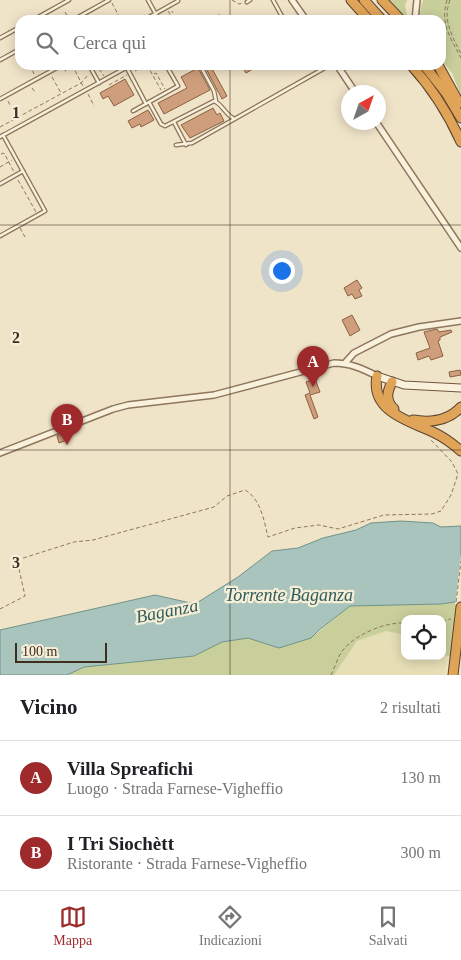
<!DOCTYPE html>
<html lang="it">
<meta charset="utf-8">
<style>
body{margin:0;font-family:Georgia,serif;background:#f2f2f2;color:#202124}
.controls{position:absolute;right:15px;bottom:15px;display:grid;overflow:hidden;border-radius:10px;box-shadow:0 2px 12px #0003}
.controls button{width:45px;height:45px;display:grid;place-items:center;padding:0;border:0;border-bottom:1px solid #e0e0e0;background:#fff;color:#202124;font:25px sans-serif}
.compass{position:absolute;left:341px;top:85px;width:45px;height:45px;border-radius:50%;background:#fff;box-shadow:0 2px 12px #0003;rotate:40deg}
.scale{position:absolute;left:15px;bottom:12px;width:92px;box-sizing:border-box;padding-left:5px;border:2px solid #3d2e20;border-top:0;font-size:14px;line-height:18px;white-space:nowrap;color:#3d2e20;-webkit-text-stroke:4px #f7eed8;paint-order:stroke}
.you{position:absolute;left:281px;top:270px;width:18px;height:18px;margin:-12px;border:4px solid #fff;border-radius:50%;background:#1a73e8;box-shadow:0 0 0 8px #1a73e833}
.badge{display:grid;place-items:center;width:32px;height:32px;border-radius:50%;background:#9e2a2b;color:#fff;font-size:16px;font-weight:700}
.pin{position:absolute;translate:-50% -41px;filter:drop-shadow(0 1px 2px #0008)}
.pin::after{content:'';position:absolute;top:26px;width:18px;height:15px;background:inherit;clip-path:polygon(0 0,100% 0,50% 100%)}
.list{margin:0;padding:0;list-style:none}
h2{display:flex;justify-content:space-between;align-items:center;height:65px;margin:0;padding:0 20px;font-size:21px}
h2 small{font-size:16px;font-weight:400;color:#757577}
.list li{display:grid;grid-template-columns:32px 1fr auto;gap:15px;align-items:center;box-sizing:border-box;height:75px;padding:0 20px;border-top:1px solid #e0e0e0}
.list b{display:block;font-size:19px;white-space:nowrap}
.list p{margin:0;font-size:16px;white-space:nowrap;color:#757577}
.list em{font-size:16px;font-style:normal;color:#757577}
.icon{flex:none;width:28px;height:28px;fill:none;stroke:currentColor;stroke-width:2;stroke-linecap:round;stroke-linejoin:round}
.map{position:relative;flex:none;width:461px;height:675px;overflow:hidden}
.search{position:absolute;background:#fff;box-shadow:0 2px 12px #0003;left:15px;right:15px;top:15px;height:55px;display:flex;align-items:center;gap:12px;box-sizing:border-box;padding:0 18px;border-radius:15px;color:#757577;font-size:19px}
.sheet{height:215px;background:#fff}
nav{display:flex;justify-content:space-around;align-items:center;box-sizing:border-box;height:70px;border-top:1px solid #e0e0e0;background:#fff;font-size:14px;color:#757577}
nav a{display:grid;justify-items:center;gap:2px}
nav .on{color:#9e2a2b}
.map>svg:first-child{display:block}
.farmland{fill:#e6deb5}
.green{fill:#c9cf9b}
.water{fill:#a9c4bc;stroke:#6f938a}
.pier{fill:#f0e4c8}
.building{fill:#cf9f7d;stroke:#8d5f41}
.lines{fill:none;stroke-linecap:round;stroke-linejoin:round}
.lane-casing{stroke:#8d765c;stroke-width:5}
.street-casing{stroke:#8d765c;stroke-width:8}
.secondary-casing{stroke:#6f573f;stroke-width:9}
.highway-casing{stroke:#5b4430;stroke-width:11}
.path{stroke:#8d765c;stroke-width:1;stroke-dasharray:4 2.5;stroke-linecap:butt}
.lane{stroke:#faf1dc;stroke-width:2.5}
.street{stroke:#faf1dc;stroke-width:5}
.secondary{stroke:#faf1dc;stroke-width:7}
.highway{stroke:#e0a458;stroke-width:9}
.grid{fill:none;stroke:#3d2e20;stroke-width:1;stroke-opacity:0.55}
.labels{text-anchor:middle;stroke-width:4.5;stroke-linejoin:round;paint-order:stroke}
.water-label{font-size:18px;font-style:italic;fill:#2f5d5a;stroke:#f7eed8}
.grid-label{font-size:16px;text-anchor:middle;font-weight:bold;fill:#3d2e20;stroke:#f7eed8;stroke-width:4.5;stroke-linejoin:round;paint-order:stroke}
</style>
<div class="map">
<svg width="461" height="675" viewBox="0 0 461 675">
<rect width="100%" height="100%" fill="#f0e4c8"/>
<path class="farmland" d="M386,631L405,635V656H448L445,675H334L357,641Z"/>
<g class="green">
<path d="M390,0H407L405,6L408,20Z"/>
<path d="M423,0H461V96L452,73L441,59V20H418Z"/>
<path d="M461,601V658L442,655V619H405V635L386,631L357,641L334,675H67L84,667L194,656L222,642L248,638L279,648L311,638L350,606L441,604Z"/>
</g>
<path class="water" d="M401,521L433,523L441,527L461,526V601L441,604L350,606L319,630L311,638L279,648L248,638L222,642L194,656L84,667L67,675H0V630L155,595L195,604L238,577L272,551L298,548L323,538L356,530L371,523Z"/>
<path class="pier" d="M461,553V604L455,605L460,563Z"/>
<g class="building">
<path d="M204,65H210L227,96L222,99Z"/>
<path d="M241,65H260L246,73Z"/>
<path d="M198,68L210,90L164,114L158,103L187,88L181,77Z"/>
<path d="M125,79L134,95L114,106L108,96L103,99L100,93Z"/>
<path d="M213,108L217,115L220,113L224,121L190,138L181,125Z"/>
<path d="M148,110L154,120L141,127L140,124L132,128L128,121Z"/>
<path d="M357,280L362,288L359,290L362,296L355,299L352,294L348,296L344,288Z"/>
<path d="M352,315L360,330L350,336L342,320Z"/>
<path d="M437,329L439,332L451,330L452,332L440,337V340L438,341L443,356L431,360L429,356L418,360L416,353L430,348L424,332Z"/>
<path d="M460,370L461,375L450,377L449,372Z"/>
<path d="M315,379L320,392L310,395L318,417L314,419L305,395L310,393L306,382Z"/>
<path d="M65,433L67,440L59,443L57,436Z"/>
</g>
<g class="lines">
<g class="lane-casing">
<g id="lane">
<path d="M148,0L159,20"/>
<path d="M273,0L284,20"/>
<path d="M247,2L250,0"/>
<path d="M33,20L69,0"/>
<path d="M73,20L109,0"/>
<path d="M144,20L178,1"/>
<path d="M213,20L219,17"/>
<path d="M0,38L20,27"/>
<path d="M0,60L20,49"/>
<path d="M89,65L99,83"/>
<path d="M200,65L214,91L216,101"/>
<path d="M127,68L146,104"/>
<path d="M0,99L62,65"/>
<path d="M149,102L161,124L165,126L214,101C222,104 225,114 233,118"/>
<path d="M133,111L178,86L166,65"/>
<path d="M174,122L186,145"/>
<path d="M0,137L131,65"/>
<path d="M176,145L192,143L330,65"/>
<path d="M0,184L23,171"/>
<path d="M0,236L45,211L3,135"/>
</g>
</g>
<g class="street-casing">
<g id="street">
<path d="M292,0L306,20"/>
<path d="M415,20L417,0"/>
<path d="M337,65L355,92"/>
<path d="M376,122L461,248"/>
<path d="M345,363L354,353L391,334L419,327L461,321"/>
<path d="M0,453L113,409L128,405L214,395L334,363C350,363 363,369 377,376"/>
</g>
</g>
<g class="secondary-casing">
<path id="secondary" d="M377,376L404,385L461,388"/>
</g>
<g class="highway-casing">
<g id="highway">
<path d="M351,0L369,20"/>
<path d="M364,0L382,20"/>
<path d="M382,0L401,20"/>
<path d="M411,65C432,88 448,113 461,142"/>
<path d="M424,65L446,93L461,118"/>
<path d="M438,65L459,103"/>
<path d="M377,376C370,412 410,421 435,433C445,438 453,444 461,451"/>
<path d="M392,382C387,392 385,400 394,409"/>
<path d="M413,420C431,423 448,421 461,407"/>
<path d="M453,675L461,607"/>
</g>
</g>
<g class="path">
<path d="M232,0L239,4L244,3"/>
<path d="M447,0C440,24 450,37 461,58"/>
<path d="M450,0C442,20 452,35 461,54"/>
<path d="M112,3L121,20"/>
<path d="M168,11L172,17L174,16L172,11"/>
<path d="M65,12L69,19"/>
<path d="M30,65L34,74"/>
<path d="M72,65L83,86"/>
<path d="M83,65H84"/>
<path d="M147,65L161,90"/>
<path d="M64,68L67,74"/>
<path d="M97,69L105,65"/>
<path d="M99,69L104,76"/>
<path d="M135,71L145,65"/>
<path d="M154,74L156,73L165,89"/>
<path d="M52,77L61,93"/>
<path d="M109,85L127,75"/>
<path d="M32,88L35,92"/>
<path d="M88,94L94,106"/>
<path d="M8,101L10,105"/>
<path d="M0,127L81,83L89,74"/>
<path d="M1,154L4,153L14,172"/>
<path d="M0,167L12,160"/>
<path d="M18,180L36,212"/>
<path d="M20,228L25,237"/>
<path d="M456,602L461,561"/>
<path d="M0,609L25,596L17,560L74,542L93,540L214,507L227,496L245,490C261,499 264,521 268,537L295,528L319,525L338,529L384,515L432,514L441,511L451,495L458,474L452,462L430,439"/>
<path d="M442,621L451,619"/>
<path d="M331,675C335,667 338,656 343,650C356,634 385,622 405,623"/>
</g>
<use href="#lane" class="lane"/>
<use href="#street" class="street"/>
<use href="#secondary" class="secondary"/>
<use href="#highway" class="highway"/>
</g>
<path class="grid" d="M230,0V20M230,65V675M0,225H461M0,450H461"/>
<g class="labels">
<g class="water-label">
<text x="289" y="601">Torrente Baganza</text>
<text transform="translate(167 611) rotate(-11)" y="6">Baganza</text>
</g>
</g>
<g class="grid-label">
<text x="16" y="118">1</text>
<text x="16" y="343">2</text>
<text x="16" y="568">3</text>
</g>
</svg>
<div class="controls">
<button><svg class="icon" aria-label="locate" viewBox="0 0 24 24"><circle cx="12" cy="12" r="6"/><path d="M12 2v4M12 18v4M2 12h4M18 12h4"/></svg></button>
</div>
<svg class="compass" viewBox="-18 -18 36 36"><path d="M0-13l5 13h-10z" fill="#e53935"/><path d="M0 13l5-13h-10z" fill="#757577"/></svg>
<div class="scale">100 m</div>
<div class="you"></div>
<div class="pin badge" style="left:313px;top:387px">A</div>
<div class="pin badge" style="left:67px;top:445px">B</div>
<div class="search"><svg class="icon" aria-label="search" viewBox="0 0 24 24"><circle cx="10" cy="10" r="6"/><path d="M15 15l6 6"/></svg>Cerca qui</div>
</div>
<section class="sheet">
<h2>Vicino<small>2 risultati</small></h2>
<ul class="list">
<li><span class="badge">A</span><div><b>Villa Spreafichi</b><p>Luogo · Strada Farnese-Vigheffio</p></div><em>130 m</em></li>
<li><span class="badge">B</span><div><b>I Tri Siochètt</b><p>Ristorante · Strada Farnese-Vigheffio</p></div><em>300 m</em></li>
</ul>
</section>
<nav>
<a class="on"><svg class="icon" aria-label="map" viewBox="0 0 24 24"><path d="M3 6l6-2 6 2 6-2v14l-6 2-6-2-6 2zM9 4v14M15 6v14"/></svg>Mappa</a>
<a><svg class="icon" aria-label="directions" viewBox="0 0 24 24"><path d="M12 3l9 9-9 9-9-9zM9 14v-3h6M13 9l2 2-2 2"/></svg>Indicazioni</a>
<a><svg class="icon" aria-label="saved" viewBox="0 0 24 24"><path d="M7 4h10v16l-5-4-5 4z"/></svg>Salvati</a>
</nav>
